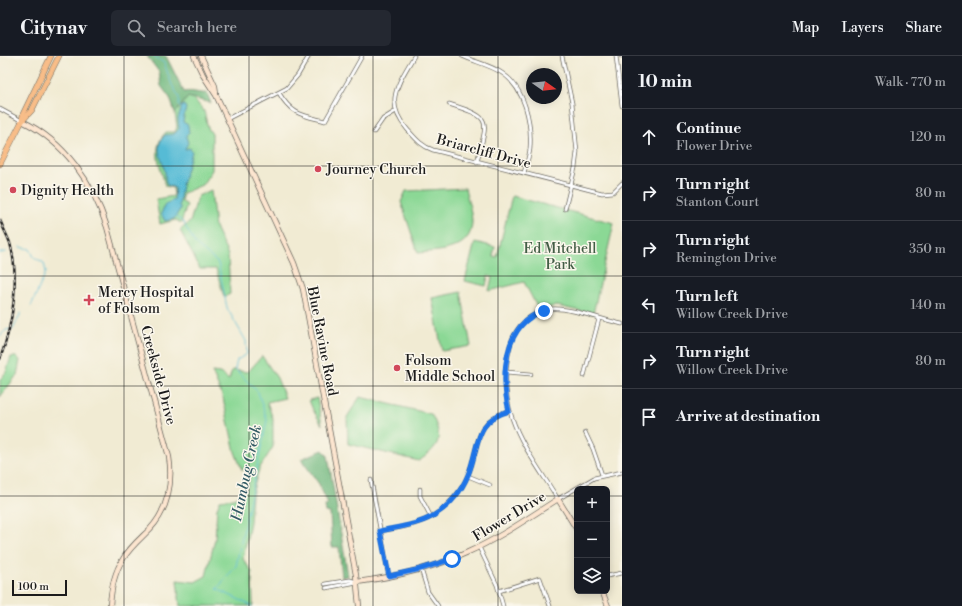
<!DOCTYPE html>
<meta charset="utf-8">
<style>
body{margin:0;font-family:"Libre Bodoni",serif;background:#242831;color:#f1f3f6}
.controls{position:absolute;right:12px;bottom:12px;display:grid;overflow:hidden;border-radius:6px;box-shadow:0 2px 10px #0003}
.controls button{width:36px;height:36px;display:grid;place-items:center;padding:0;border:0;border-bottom:1px solid #363941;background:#171b24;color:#f1f3f6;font:20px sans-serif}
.compass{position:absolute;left:526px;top:12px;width:36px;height:36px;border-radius:50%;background:#171b24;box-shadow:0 2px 10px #0003;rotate:104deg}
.scale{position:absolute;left:12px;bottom:10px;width:55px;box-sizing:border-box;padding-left:4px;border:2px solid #1c1c1c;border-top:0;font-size:11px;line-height:14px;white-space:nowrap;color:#1c1c1c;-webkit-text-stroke:3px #fbf7ec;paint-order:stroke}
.stop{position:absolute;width:12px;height:12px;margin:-9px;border:3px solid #1a73e8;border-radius:50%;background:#fff}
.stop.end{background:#1a73e8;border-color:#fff;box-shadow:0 1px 4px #0008}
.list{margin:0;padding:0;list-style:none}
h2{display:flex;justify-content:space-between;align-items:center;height:52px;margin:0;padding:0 16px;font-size:17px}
h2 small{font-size:13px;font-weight:400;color:#9ea1a6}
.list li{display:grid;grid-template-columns:26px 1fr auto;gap:12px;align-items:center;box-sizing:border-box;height:56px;padding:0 16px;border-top:1px solid #363941}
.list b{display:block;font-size:15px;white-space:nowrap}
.list p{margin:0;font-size:13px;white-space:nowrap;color:#9ea1a6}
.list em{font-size:13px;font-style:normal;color:#9ea1a6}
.icon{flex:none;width:22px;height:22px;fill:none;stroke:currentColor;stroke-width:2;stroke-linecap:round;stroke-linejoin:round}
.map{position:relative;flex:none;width:622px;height:550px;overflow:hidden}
header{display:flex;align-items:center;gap:24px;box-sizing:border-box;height:56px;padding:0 20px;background:#171b24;border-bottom:1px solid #363941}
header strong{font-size:19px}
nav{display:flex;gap:22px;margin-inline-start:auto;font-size:14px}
.search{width:280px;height:36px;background:#242831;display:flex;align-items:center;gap:10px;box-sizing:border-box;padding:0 14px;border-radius:6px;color:#9ea1a6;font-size:15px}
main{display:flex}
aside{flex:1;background:#171b24}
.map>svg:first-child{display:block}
.green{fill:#8bd895;stroke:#547a58}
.forest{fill:#70b87e;stroke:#466a4d}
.water{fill:#57bbd5;stroke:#3a6c78}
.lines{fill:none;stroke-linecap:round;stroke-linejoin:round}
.stream{stroke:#57bbd5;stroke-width:1}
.street-casing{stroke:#67645c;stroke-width:4.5}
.secondary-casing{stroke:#67645c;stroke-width:6}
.primary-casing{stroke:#67645c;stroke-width:6}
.street{stroke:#fff;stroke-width:3}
.secondary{stroke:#fce5cf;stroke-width:4.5}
.primary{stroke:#f8bd88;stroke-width:5}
.rail-casing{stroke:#1c1c1c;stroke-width:2.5}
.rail{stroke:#fbf7ec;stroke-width:1;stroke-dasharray:3;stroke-linecap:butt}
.route{stroke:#1a73e8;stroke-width:5}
.grid{fill:none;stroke:#1c1c1c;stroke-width:1;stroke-opacity:0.55}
.poi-dot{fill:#d1495b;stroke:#fbf7ec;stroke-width:1.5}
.labels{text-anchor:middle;stroke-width:3;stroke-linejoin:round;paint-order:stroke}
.street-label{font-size:14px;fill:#1c1c1c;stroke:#fbf7ec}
.poi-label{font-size:14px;fill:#1c1c1c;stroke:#fbf7ec;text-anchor:start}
.park-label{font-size:14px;fill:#435e46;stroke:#fbf7ec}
.water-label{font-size:15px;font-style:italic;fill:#345c66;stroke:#fbf7ec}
</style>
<header>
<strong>Citynav</strong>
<div class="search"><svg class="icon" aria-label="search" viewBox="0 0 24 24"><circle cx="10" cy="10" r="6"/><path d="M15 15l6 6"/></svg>Search here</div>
<nav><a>Map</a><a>Layers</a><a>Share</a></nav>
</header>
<main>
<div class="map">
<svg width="622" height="550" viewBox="0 0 622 550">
<rect width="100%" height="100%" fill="#fbf7ec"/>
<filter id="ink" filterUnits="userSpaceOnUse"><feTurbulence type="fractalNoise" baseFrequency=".025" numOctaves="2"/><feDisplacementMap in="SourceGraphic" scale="8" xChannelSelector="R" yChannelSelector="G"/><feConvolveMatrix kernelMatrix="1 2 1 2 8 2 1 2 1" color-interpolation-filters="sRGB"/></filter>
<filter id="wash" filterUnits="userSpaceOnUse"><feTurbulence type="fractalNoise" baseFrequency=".012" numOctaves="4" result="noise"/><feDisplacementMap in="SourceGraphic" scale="16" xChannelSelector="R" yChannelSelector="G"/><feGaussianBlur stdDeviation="0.9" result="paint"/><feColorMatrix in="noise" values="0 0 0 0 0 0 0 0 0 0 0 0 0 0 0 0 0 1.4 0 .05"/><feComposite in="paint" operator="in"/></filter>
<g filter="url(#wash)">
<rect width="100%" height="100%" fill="#f1ebd3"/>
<g class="green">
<path d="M188,41L194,43L204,55L208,72L212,78V114L202,129L183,137L181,145L187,149L181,167L176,164L160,168L156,143L174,140L173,132L165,130C161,110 150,93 166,76H175L177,71L175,57Z"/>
<path d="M465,132C467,142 472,155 472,166C472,195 438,195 418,197L401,146L406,135Z"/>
<path d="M211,134L215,171L228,199L230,238L224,241L216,213H200L180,174L190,166L198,140Z"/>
<path d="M512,140L614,167L593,258L557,250L538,253L524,226L489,235L492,221L488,220L486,230L465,225L475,186L495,191L493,200L497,201Z"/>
<path d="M461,236L471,290L442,295L432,242Z"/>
<path d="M262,300L277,322L285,342L267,346L273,363V391L259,413L252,438L250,466L243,503L252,516L253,550H180L177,524L195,526L206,520L215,483L217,452L220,444C242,442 252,436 249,411L242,414L235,396L223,342L212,316L220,317L229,324L232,314L248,316Z"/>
<path d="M11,301H16L20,304L17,319L0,341V324L6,316Z"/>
<path d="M360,341L431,358C444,382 440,390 419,405L348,388L347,361Z"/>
<path d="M317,342L322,369L313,354L309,344Z"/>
</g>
<g class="forest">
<path d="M147,0H166L184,36C193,34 199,38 207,37L211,47L188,41L175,57L170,42L161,30L159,16Z"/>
<path d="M323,394L328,400L348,520L342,521L339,491H332L330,457L326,456L325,450L328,448L319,428L301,403Z"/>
</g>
<path class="water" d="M184,49L186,52L183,66L188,69L189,77L186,80L188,87L185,93L190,92L192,96L182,129L179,150L181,152L174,163L165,165L161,158L165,148L174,144L175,132L167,129C165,124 165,120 165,116C162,102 153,91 165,79L174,78L179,73L178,63L182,50Z"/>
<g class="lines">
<g class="stream">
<path d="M154,0L164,7L172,29L179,41V50L181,52"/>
<path d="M175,160L183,166L196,189L218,207L227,252L246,285L247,298L237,304L235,313L258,336L267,364L236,510L217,533L252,550"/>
<path d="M20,191L30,193L34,201L44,207L46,216L31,250"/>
<path d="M0,197L6,196"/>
<path d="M0,280L6,274L13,273L21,257"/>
</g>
</g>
</g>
<g filter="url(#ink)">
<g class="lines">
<g class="street-casing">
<g id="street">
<path d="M414,0C399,27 383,45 407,73C415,82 421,90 433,94L602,137L613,136L622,127"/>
<path d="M462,0C475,6 490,9 502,17C525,32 532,67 530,93C529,101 526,109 524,117"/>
<path d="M562,0L572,47L577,96L575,112L565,153"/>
<path d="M616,0L622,50"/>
<path d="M621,0H622"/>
<path d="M279,37C292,59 302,59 325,65L362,0"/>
<path d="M449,48C493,62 488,62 477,106"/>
<path d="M0,53L22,65"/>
<path d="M227,63L287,32L298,19L309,0"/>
<path d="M374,76L383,63L396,55"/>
<path d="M622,268C603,264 569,251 551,253C531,256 515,270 510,290C494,356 525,390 558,443L594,422L622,416"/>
<path d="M506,316L531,318"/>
<path d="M584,320L599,263"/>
<path d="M585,376L593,393L602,419"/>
<path d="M468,420L490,429"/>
<path d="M371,424L389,521"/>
<path d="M420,433V440L431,461"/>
<path d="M380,475C398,472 417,469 433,460C448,450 461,436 468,419C480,391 473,364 509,355"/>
<path d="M479,491L497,529L503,550"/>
<path d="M421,513L428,536L438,550"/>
<path d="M607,520L622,517"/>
<path d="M325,528L350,524L357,526"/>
<path d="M326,532L357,526"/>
<path d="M499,535L540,522L550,550"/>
</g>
</g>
<g class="secondary-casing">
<g id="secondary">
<path d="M194,0L203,19L216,39L294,207L303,233L356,519L359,550"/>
<path d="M201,0L215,30L216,37"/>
<path d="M22,65C65,86 93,127 107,171L169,401C173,426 168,454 150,473C140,483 130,491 123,503C114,517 111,533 110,550"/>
<path d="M357,526C394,521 431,513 466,497C498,483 528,462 558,443L577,474"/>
<path d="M602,535L608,550"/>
</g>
</g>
<g class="primary-casing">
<g id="primary">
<path d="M22,65L32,54L59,0"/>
<path d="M0,108L22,65L23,58L51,0"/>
</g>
</g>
<use href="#street" class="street"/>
<use href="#secondary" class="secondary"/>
<use href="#primary" class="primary"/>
<g class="rail-casing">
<path id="rail" d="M0,164C3,172 7,179 10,187C20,223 13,268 0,303"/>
</g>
<use href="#rail" class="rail"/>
</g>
</g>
<g class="lines" filter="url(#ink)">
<path class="route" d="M452,503L421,513L389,520L380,475C398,471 417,469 433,460C448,451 461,436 468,419C480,390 473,365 509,355C500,319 504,267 544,255"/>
</g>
<path class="grid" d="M124,0V550M249,0V550M373,0V550M498,0V550M0,110H622M0,220H622M0,330H622M0,440H577M607,440H622"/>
<g class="poi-dot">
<circle cx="318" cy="113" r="4"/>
<circle cx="13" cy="134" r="4"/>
<path d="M87 238h4v4h4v4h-4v4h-4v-4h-4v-4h4z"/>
<circle cx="397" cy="312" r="4"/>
</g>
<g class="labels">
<g class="street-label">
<text transform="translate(484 95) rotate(15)" y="5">Briarcliff Drive</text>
<text transform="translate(323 285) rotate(79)" y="5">Blue Ravine Road</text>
<text transform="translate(159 319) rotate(75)" y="5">Creekside Drive</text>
<text transform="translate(509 460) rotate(-31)" y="5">Flower Drive</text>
</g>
<g class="poi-label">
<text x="326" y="118">Journey Church</text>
<text x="21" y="139">Dignity Health</text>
<text x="98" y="241">Mercy Hospital<tspan x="98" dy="16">of Folsom</tspan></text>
<text x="405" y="309">Folsom<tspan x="405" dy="16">Middle School</tspan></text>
</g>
<g class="park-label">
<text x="560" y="197">Ed Mitchell<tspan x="560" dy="16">Park</tspan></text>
</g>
<g class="water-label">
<text transform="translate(246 417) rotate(-78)" y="5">Humbug Creek</text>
</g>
</g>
</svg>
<div class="controls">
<button>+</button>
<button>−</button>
<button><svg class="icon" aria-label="layers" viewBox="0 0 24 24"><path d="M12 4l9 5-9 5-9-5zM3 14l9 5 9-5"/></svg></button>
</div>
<svg class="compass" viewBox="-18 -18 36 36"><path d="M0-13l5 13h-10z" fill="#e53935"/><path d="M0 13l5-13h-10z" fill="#9ea1a6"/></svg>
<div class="scale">100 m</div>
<div class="stop" style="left:452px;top:503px"></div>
<div class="stop end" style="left:544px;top:255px"></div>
</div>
<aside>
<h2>10 min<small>Walk · 770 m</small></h2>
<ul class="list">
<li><svg class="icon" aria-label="ahead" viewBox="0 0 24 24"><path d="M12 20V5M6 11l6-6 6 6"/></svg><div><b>Continue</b><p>Flower Drive</p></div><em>120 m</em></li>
<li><svg class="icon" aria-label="right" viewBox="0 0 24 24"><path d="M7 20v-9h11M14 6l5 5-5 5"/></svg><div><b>Turn right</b><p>Stanton Court</p></div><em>80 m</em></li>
<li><svg class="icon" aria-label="right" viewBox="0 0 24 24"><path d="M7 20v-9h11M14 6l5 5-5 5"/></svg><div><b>Turn right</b><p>Remington Drive</p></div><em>350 m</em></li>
<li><svg class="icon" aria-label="left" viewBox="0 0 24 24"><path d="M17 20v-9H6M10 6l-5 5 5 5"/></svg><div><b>Turn left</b><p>Willow Creek Drive</p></div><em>140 m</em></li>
<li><svg class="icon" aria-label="right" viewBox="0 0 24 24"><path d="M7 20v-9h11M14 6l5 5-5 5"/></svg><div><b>Turn right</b><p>Willow Creek Drive</p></div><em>80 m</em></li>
<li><svg class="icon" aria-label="arrive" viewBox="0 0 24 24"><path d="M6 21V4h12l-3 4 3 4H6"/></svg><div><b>Arrive at destination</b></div></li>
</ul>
</aside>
</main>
